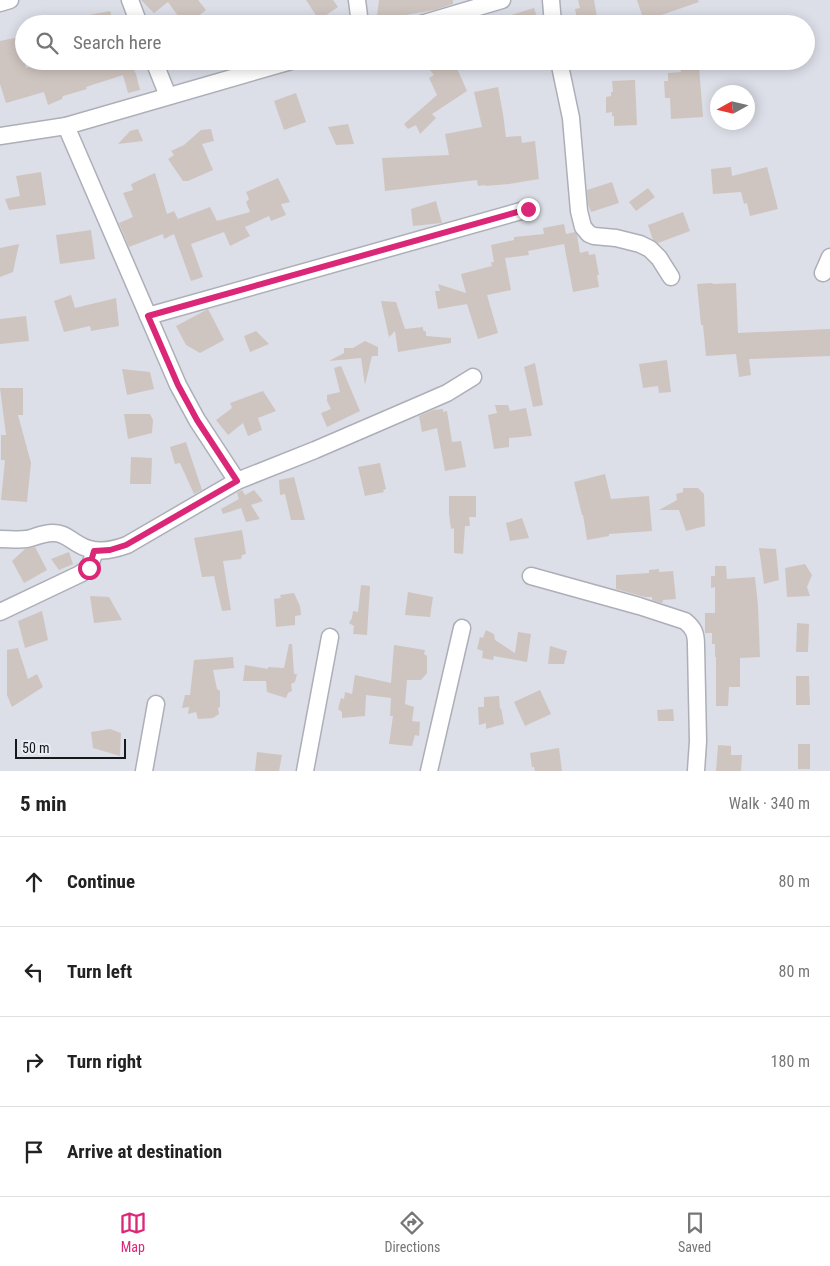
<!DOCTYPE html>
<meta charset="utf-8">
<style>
body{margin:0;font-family:"Roboto Condensed",sans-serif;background:#f2f2f2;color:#222}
.compass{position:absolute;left:710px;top:85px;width:45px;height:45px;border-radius:50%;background:#fff;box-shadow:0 2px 12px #0003;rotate:262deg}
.scale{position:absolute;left:15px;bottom:12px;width:111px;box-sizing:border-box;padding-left:5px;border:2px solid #17181b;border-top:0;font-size:14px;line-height:18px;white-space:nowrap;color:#17181b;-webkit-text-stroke:4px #e9ebf5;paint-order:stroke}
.stop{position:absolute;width:15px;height:15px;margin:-11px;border:4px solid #db2777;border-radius:50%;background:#fff}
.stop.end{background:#db2777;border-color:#fff;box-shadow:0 1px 5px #0008}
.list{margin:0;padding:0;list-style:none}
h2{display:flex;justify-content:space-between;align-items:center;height:65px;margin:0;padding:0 20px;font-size:21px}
h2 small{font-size:16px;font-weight:400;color:#767676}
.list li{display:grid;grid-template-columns:32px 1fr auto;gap:15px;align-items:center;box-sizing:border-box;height:90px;padding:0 20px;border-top:1px solid #e0e0e0}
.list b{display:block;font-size:19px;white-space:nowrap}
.list em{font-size:16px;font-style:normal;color:#767676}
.icon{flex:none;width:28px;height:28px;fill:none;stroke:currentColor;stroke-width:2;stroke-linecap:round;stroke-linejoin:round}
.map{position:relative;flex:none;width:830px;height:771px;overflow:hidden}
.search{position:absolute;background:#fff;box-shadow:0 2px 12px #0003;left:15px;right:15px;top:15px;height:55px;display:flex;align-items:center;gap:12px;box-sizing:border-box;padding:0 18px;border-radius:28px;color:#767676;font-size:19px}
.sheet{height:425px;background:#fff}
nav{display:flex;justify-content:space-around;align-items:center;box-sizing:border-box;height:70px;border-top:1px solid #e0e0e0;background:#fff;font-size:14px;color:#767676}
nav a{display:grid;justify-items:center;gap:2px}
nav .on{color:#db2777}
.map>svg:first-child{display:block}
.building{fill:#cfc5c0}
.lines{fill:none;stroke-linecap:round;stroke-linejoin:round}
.street-casing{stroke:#acafb8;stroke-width:19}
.street{stroke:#fff;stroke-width:16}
.route{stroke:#db2777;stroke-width:6}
</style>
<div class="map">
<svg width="830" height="771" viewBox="0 0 830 771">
<rect width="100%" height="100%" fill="#dcdee8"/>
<g class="building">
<path d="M141,0H198L206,10L188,24H184L168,2L154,13Z"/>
<path d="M306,0H333L338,7L319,20Z"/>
<path d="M379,0H453V4L434,10L389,18L377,16Z"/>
<path d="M578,0H594L597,17L589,18L591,24H578L575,9L580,8Z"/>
<path d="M637,0H698L699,2L644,21Z"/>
<path d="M534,8L539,24H492V21Z"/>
<path d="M110,11L114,24H73V18Z"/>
<path d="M19,37L26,68L48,61L62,65L68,61H129L136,74L140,90L128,93L123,75L86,87L87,89L63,96L62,99L48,105L44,92L6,103L0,84V41Z"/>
<path d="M440,61H446L449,67L456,66L467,91L432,114L436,118L420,134L416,125L408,129L404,124L437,95L429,78L434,75L428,68Z"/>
<path d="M699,67L703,117L671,119L670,98H665L664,81H668V73L681,72L680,69Z"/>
<path d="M635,80L637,125L614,126V116H612V112L606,113V97L611,96V92H613L612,81Z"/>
<path d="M498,87L503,114L506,137L521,136L522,143L535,141L539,179L509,184L485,186V185L478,186L477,180L385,191L382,158L449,155L445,134L482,127L474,92Z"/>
<path d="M296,93L306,122L284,130L274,101Z"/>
<path d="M348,124L354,144L336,145L328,127Z"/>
<path d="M138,129L143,141L118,144L130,131Z"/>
<path d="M211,129L214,141L202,144L213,170L188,181H183L168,159L174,155L171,151L184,145L201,130Z"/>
<path d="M731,167L732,176L767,167L778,209L750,216L747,203L744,204L741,192L713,194L711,169Z"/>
<path d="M41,172L46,205L9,210L5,199L20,196L16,176Z"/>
<path d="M155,173L167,214L174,211L178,219L210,207L217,221L250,212L246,202L249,199L246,192L278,178L290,202L281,204L286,215L271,221L269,216L245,227L250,236L230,246L224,232L191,244L203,277L191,281L174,234L164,239L163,234L129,247L119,223L133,217L123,193L133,190L131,184Z"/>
<path d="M612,182L619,203L591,212L588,204L587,190Z"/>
<path d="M648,188L655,197L636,211L629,202Z"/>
<path d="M436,201L442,223L413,226L411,209Z"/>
<path d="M683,212L690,231L658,243L653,240L648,225Z"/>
<path d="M564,224L566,234L575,232L577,235L580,253L588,251L589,255L595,254L599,275H597L599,287L573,292L564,244L528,251L529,255L505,258L511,290L487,295L498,333L478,339L467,304L438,309L435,291H440L438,284L466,293L461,274L492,266L491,262H494L491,245L514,240V237L544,234L543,228Z"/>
<path d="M91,230L95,259L60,264L56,235Z"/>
<path d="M19,244L13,272L0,277V248Z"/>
<path d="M712,283L713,284L736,283L738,333L830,329V356L749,359L751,375L739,377L736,354L706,356L703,325H701L697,284Z"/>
<path d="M71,295L75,308L116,298L119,326L91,331L90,326L64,332L54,301Z"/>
<path d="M381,301L396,302L405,329L423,327V330L426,332V336L451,338V343L398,352L395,331L389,337Z"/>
<path d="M208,309L224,340L200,353L186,345L176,326Z"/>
<path d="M26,316L29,341L0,344V319Z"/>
<path d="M256,331L269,344L250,352L244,336Z"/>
<path d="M365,341L378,347V356H372L365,385L361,358L329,361L344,353V348H353Z"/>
<path d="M667,360L671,392L659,393L658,386L643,388L639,364Z"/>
<path d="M535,363L543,405L533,407L524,367Z"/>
<path d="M341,366L360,411L327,427L321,413L331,409L327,401V395L340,392L334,368Z"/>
<path d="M122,369L150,372L154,389L127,395Z"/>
<path d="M0,388H23V415H18L31,463L27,502L1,500L5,460H1V435H6Z"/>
<path d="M263,391L276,411L258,418L262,430L248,436L243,423L228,435L216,420L232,408L230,403Z"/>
<path d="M495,405H508L510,411L526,408L532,436L509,438V447L494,449L488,415L497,413Z"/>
<path d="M443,409V412L447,411L452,442L461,441L466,467L445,471L437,428L422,432L419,416L433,410Z"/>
<path d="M124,414H150L153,420L152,433L128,439Z"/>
<path d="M186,442L202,490L194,494L180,463L175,464L170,447Z"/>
<path d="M131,457L152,458L151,484H130Z"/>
<path d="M380,463L386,489L383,490L384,492L365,496L358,467Z"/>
<path d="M605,474L611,499L649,496L652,531L609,534V536L587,540L583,515H582L574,482Z"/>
<path d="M294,477L305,520H291L285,494L280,495L279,480Z"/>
<path d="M683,488H698L704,494L705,526L686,531L679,510H659L677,500L676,494L683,492Z"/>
<path d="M242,490L245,495L254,490L263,501L251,505L260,519L246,522L241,508L223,514L221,509L239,499L237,493Z"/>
<path d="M449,496H476V517H469L470,526H465L463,554L454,553V528L451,529L449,514Z"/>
<path d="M522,518L529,538L510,541L506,523Z"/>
<path d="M242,530L246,554L242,555L241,559L223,561L231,610L222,611L214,576L202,577L194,538Z"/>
<path d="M35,547L47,570L24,583L12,561L25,549Z"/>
<path d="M759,548L776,549L779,580L764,584Z"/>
<path d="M69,552L73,564L59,570L51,559Z"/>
<path d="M805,564L812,575L807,587L810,596L787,597L785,568Z"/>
<path d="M715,566H726L727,579L755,577L758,606L760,657L740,658V687H729L728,706H716V657H715V644H712V633H705V613H715V587L711,588V576H715Z"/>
<path d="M659,569V572L673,571L676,599L663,600V602L661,603L652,600V597H645L616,589V575L649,573V570Z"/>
<path d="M361,585L370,586L367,635L353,634L354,626L349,623L352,618L353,611L358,612Z"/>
<path d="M408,592L433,597L430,617L405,615Z"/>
<path d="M294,593L300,606L301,615L295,616V625L276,627L274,599L281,598L280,595Z"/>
<path d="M90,596L109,597L122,620L94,623Z"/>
<path d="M42,611L48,640L25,648L18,621Z"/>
<path d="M797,623L809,624L808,652H796Z"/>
<path d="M486,630L494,634L495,640L515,653L518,632L531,634L527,662L494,656L493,660L482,658L483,651L477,649L480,637L483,638Z"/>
<path d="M289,644H292L294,674H297L295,682L291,684L292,691L288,693L286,698L267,692L266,681H243L245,665L268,669V667L284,668Z"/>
<path d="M394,645L425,650L424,654L427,656V673L421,680H407L405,704L414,707L412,721L420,722L419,736L415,735L412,746L389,744L393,716H390L391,698L366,695L365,716L342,718V712L338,709L341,698L344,699L345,692L352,694L355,675L391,683Z"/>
<path d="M550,646L567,651L564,664H548Z"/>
<path d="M18,648L28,679L37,674L43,687L12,707L7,695V650Z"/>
<path d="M233,657L234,668L213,670L217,689L220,691V707L218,708L219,714L213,718L198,719L196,712L188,714L189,707L182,708L185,695H190L194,660Z"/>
<path d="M796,676H809L810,705H796Z"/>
<path d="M540,690L551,714L525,726L514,702Z"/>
<path d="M499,696L500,709L501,708L504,724L486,729V723L479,725L478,707H484V697Z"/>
<path d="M673,709L674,721H658L657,710Z"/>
<path d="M110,729L121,733L120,756L93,748L91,732Z"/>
<rect x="798" y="744" width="12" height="25"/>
<path d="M718,745L731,746V755H742L741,771H716Z"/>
<path d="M559,748L562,771H535L534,767H532L530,753Z"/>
<path d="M257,752L282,755L279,771H255Z"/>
</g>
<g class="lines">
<g class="street-casing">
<g id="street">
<path d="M130,0L139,24"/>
<path d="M357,0L360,24"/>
<path d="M551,0L553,24"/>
<path d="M0,3L10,0"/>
<path d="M421,24L502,0"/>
<path d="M154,61L168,96"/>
<path d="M559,61L571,118L579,211L583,227L589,234L594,236L616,238L640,244L650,249L659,258L671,277"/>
<path d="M66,126L178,385L197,420L237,481"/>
<path d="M0,136L66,126L291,61"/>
<path d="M823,273L830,257"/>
<path d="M148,316L528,209"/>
<path d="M0,539C9,539 18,540 27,539C37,537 44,532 54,533C64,533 69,539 78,544C94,554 110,551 127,545L237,481L315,450L424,403L447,393L473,377"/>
<path d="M531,576L639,606L685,621C694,628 696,634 696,645L698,741L696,771"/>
<path d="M0,612L80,574L89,568L95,551"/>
<path d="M144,771L156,704"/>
<path d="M305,771L330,637"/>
<path d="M429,771L462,628"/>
</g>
</g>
<use href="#street" class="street"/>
</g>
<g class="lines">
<path class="route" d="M89,568L94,551L110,550L126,545L237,481L197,420L178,385L148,316L528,209"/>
</g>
</svg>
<svg class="compass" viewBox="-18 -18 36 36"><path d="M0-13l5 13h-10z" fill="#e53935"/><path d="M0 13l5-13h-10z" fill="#767676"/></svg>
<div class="scale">50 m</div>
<div class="stop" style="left:89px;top:568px"></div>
<div class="stop end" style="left:528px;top:209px"></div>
<div class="search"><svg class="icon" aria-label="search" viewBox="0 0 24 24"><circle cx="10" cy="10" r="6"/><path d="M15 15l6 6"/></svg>Search here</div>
</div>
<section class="sheet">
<h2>5 min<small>Walk · 340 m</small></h2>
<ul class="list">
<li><svg class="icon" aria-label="ahead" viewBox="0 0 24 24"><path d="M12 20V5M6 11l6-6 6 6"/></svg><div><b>Continue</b></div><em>80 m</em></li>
<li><svg class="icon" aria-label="left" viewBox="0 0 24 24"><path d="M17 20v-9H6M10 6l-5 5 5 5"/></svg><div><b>Turn left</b></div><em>80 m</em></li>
<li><svg class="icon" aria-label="right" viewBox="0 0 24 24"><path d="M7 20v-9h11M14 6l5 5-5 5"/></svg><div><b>Turn right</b></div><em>180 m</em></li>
<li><svg class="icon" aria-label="arrive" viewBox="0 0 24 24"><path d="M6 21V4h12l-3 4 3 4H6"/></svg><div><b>Arrive at destination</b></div></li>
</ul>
</section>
<nav>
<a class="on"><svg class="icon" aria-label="map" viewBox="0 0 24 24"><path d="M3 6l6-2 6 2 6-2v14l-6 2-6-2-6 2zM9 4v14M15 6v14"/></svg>Map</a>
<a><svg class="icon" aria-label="directions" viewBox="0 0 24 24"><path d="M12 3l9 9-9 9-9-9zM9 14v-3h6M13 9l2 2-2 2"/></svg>Directions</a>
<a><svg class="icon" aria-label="saved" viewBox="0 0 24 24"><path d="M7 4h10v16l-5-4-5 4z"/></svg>Saved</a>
</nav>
